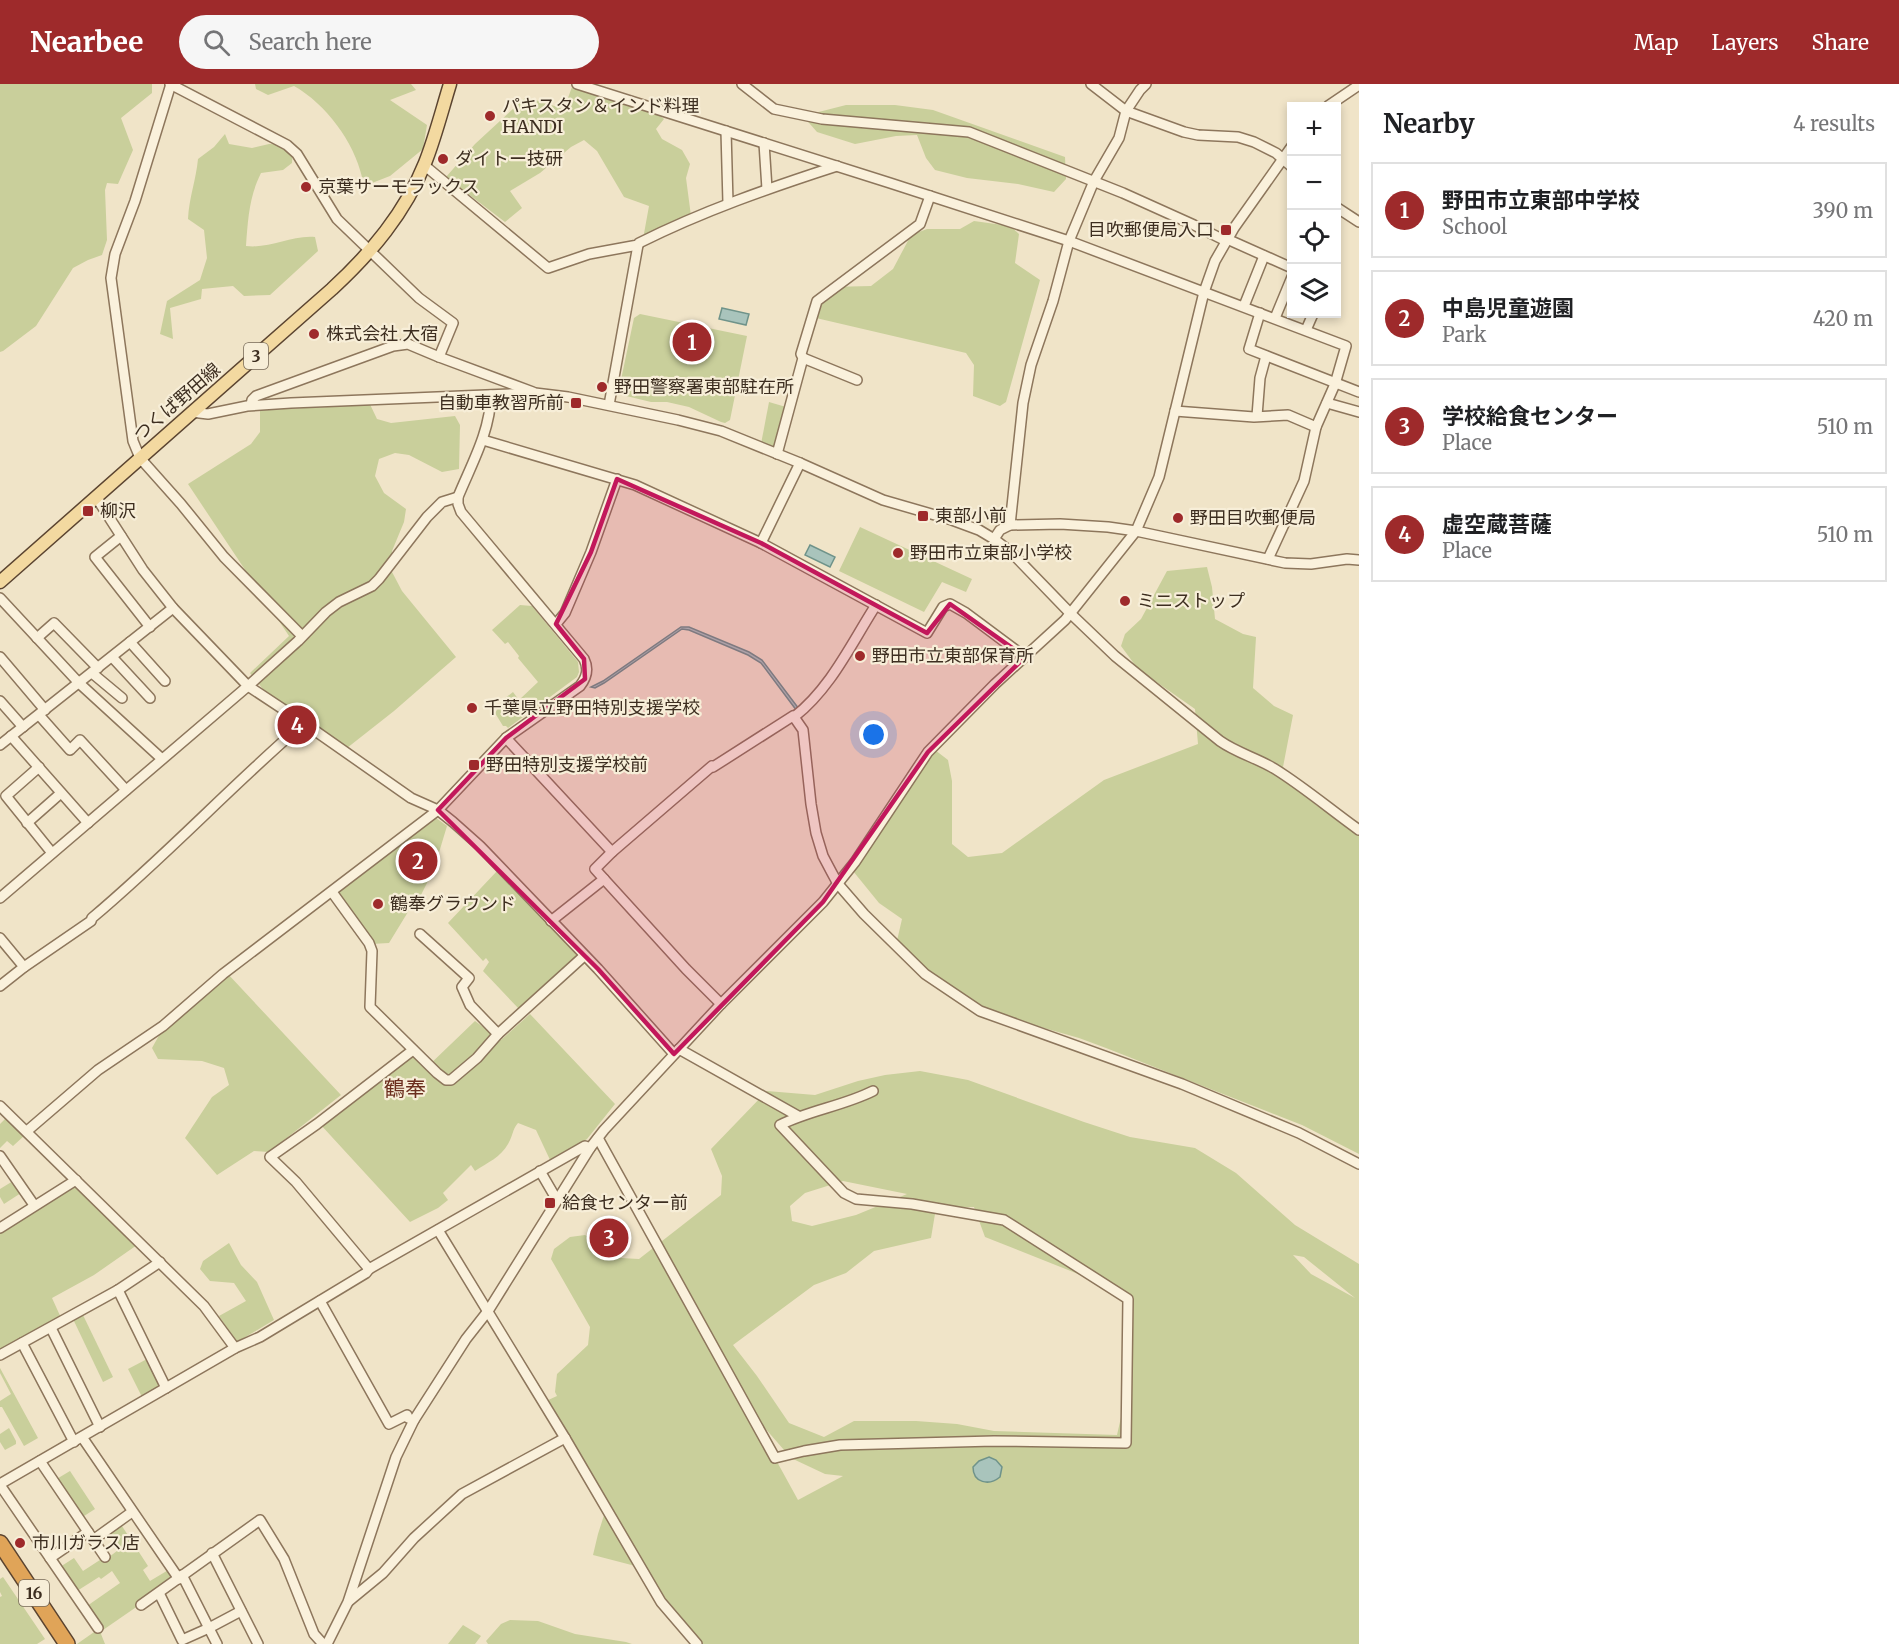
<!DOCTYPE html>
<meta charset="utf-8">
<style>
body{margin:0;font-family:Merriweather,"Noto Sans JP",serif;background:#f6f6f6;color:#202124}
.controls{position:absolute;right:18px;top:18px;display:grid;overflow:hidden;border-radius:0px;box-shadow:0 3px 9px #0003}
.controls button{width:54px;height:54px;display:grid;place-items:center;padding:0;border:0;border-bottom:2px solid #e0e0e0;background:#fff;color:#202124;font:30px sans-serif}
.you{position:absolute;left:874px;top:651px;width:21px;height:21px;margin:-15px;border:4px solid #fff;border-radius:50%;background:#1a73e8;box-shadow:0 0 0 9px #1a73e833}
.badge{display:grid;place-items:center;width:39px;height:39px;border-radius:50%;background:#9e2a2b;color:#fff;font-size:20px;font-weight:700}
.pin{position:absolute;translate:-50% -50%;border:3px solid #fff;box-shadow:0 2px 6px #0006}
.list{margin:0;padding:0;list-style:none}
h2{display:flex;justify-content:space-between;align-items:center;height:78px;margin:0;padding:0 24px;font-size:26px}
h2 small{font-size:20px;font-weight:400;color:#757577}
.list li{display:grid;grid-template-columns:39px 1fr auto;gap:18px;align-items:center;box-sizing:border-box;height:96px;margin:0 12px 12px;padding:0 12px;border:2px solid #e0e0e0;border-radius:0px}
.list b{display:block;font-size:22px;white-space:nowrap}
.list p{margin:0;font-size:20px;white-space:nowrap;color:#757577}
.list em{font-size:20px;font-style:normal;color:#757577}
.icon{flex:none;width:33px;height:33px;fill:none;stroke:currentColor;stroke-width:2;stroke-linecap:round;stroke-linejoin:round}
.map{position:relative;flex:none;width:1359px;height:1560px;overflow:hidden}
header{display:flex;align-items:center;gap:36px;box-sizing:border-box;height:84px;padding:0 30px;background:#9e2a2b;color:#fff}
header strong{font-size:28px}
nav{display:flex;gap:33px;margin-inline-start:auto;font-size:21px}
.search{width:420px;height:54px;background:#f6f6f6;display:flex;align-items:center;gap:15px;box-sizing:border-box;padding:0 21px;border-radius:33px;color:#757577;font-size:22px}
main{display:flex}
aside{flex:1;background:#fff}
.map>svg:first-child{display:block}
.green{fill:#c9cf9b;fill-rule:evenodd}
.water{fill:#a9c4bc;stroke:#6f938a;stroke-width:1.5}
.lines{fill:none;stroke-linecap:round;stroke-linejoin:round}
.minor-casing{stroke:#8d765c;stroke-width:12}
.major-casing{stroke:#5b4430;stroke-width:15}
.highway-casing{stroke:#5b4430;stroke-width:18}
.minor{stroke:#faf1dc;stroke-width:9}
.major{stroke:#f3d9a0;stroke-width:12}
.highway{stroke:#e0a458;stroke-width:15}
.marked{fill:#c2185b;fill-opacity:0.2;stroke:#c2185b;stroke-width:4.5;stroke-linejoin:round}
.poi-dot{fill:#9e2a2b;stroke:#f7eed8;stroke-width:2}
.labels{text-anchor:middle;stroke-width:4.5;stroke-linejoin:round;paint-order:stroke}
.shield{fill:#f7eed8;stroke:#756857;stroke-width:1.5}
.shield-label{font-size:16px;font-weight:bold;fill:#3d2e20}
.poi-label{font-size:18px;fill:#3d2e20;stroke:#f7eed8;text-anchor:start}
.street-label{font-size:18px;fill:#3d2e20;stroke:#f7eed8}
.quarter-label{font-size:21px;fill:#6b2e1e;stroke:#f7eed8}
</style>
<header>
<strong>Nearbee</strong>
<div class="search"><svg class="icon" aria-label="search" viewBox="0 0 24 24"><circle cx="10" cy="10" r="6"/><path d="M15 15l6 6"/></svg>Search here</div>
<nav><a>Map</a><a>Layers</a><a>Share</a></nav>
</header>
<main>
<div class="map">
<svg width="1359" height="1560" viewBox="0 0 1359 1560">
<rect width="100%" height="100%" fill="#f0e4c8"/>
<g class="green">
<path d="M0,0H152V9L121,34L133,66L118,100L107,99L105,106L107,156L102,171L88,176L73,184L36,242L3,267L0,268Z"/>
<path d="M255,0H411L416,6L390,16L427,41L423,65L390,92L372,99L362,93C354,58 326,20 294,2L268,11L256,5Z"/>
<path d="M573,0L654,27L664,35L656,45L662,55L682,66L690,80L686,94L691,132L643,155L649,122L624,113L597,67L584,56L571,63L540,89L510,107L522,124L505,138L446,93L475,60L526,13L564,25Z"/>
<path d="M846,21H895L933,26L1065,73L1066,95L1054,108L1018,100L967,94L935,86L926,74L917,51L896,52L855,60L817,48L803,32Z"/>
<path d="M225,50L229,60L252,64L269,60L293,61L292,79L283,86L261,89C249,113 248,136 246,162C270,165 291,151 315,153L318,167L270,211L244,212L233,202L202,205L201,215L170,224L173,255L160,250L167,217L200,196L207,174L204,146L188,135C189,114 196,96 198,75L214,63Z"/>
<path d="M974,137L1010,142L1019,150L1015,179L1040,196L1006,318L1000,322L973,312L974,281L966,269L816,234L812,221L820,208L830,203L871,202L893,185L911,151L927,145H960Z"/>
<path d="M640,230L747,252L730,336L725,339L721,338L689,323L667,318H651L618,310L634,234Z"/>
<path d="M366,312L377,335L391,339L455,332L460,341L459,385L442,388L409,371L395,369L379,375L375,392L384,409L406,425L404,438L392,467V488L402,507L456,573L394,627L347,664L307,639L296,646L250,589L289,552L188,400L251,360L260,348V326L327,323Z"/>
<path d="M769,318L786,323L776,366L761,360Z"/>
<path d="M860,443L972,495L966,508L942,498L924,528L839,487Z"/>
<path d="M1207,483L1212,503L1215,535L1243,550L1256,553L1253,604L1274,622L1293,631L1283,683L1316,721L1359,748V1070L1302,1041L1106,964L1079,954L967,922L917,885L896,861L902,835L879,819L853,787L935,666L948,676L952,697V760L968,773L1002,769L1104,696L1198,660L1195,625L1138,585L1121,562L1125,550L1141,535L1167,487Z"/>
<path d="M520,521L532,522L578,578L579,588L577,593L508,644L506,642H503L495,629L504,615L513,608L519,616L538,598L518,574L519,572L508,558L505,560L492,546Z"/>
<path d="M436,734L447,742L434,785L420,813L411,823L389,859L371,860L337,809Z"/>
<path d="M497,787L577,870V874L519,925L483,887L489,878L486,874L483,877L448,839Z"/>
<path d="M227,889L341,1011L269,1068L254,1067L217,1091L185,1054L212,1013L229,1001L224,984L202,977L158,975L152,964L162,946Z"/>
<path d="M530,930L615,1020L587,1055L551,1078L536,1046L518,1039C512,1046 513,1052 508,1060C501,1073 487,1079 475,1087L471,1081L443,1109L448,1116L438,1124L410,1138L320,1040L411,970L426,984L475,937L501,956Z"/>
<path d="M920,987L968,996L1084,1038L1130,1053L1195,1064L1236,1089L1295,1141L1359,1180V1560H698L667,1523L643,1484L593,1471L598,1450L607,1422L546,1317L557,1312L555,1308L557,1290L588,1261L590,1243L551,1175L554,1165L570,1153L585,1151L621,1174L639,1175L721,1111L722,1092L711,1065L767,1007L815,1011L858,997L885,991ZM843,1097L907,1110L856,1131L812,1142L792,1137L790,1122L805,1109ZM974,1123L985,1153L1126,1209L1129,1298L1117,1351L994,1347L957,1340L916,1337H854L824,1353L789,1339L757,1292L733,1261L814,1201L846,1189L874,1167L931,1154L936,1124ZM1293,1171L1304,1173L1355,1214L1311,1190ZM708,1252L757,1335L791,1374L825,1390L843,1392L798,1416Z"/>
<path d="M5,1035H9L25,1051L13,1062L7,1057L0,1064V1040Z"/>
<path d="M13,1097L21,1109L4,1120L0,1113V1105Z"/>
<path d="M72,1102L77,1103L137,1161L94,1191L52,1214L62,1236L0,1269V1148Z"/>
<path d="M229,1159L241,1181L257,1198L274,1236L237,1258L219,1232L246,1217L234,1199L210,1197L200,1185L203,1177Z"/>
<path d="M82,1229L113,1293L103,1298L73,1235Z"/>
<path d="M149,1274L162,1302L142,1313L128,1285Z"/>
<path d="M0,1284L38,1354L24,1362L2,1323H0V1317L11,1310L0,1289Z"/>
<path d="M9,1344L16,1357V1360L5,1366L0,1358V1350Z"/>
<path d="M70,1387L95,1425L81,1434L55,1396Z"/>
<path d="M120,1439L148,1482L143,1486L150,1497L170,1485L174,1497L103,1546L101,1550L105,1560H77L97,1546L87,1522L120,1499L112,1487L101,1495L99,1493L77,1507L60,1483L74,1474L83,1487L103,1474L105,1476L121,1464L108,1448Z"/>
<path d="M3,1493L45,1555L37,1560H0V1513L2,1512L0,1508V1495Z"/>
<path d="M510,1536L538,1537L575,1550L626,1558L632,1560H488L486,1557L501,1540Z"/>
<path d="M463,1541L481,1552L475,1560H448Z"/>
</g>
<g class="water">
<path d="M722,224L749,230L746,241L719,235Z"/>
<path d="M810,461L835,473L830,483L805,471Z"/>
<path d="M681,543H689L749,568L762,576L799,625L797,627L761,579L748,571L689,546L682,545L604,599L595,604L591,603L603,597Z"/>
<path d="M989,1373L996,1376L1002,1383L1000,1393C989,1402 973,1399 973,1383L979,1377Z"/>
</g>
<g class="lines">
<g class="minor-casing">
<g id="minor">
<path d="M170,0L287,61L297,70L337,135L419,214L453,239L439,273"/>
<path d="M171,0L135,117L115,170L111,194L133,357L140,374L181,420L224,473L302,552"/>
<path d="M577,0L890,99L1069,157L1346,262L1335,300L1316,343L1304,397L1268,475"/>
<path d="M742,0L774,25L822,35L969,48L1123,109L1194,141L1226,157"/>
<path d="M1091,0L1126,27L1184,48L1198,51L1238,53L1254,58L1276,69L1292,83"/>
<path d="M1328,22L1359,1"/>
<path d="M726,47L728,119"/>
<path d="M764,59L767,105"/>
<path d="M424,81L548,184L589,170L638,161L639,159C703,127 769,104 837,82"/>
<path d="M1336,123L1359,138"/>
<path d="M1227,155L1292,184"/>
<path d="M1244,222L1264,172"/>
<path d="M1260,229L1249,265L1359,308"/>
<path d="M1275,234L1292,193"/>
<path d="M1306,246L1313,230"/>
<path d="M803,274L857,296"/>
<path d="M1327,319L1359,328"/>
<path d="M251,321L252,316L256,312L393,262L408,260L439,273L533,308"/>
<path d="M609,321L638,161"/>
<path d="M1175,327L1254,333L1288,331L1316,343"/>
<path d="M191,328L208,330L247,322L291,319L535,309L568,313L678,336L721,347L800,379L883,416L952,436L979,446L994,455L1011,468L1070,529L1115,572L1220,657C1237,669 1257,674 1275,685C1304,703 1331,726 1359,746"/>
<path d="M1257,332L1260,294L1266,272"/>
<path d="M483,356L635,401L761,459L927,549L943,523L950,520L966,529L1025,573"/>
<path d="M777,370L803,274L801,270L817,217L920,140L930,112"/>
<path d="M96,413L143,486L173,524L248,602L304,639L411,714L438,726L453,738L480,762L598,885L674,970"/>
<path d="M1010,441L1023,319L1031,281L1053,217L1069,157L1094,97L1119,54L1126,27L1140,6L1146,0"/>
<path d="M121,452L95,473L150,543"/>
<path d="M994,455L1000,446L1010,441L1060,440L1108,443L1136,447L1285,479L1311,480L1347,475L1359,476"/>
<path d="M761,459L800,379"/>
<path d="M0,514L79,599L162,675"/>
<path d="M556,540L565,529L591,468L617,395"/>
<path d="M37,554L54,539L98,584"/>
<path d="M130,558L165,597"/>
<path d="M0,573L45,626"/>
<path d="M112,573L150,614"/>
<path d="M92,589L122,614"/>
<path d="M0,617L23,643"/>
<path d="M39,631L70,666L80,656L126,706"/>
<path d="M794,633L803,646L811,720L816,749L823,772L832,789L838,800L864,830L925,890L980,927L1182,1000L1299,1049L1359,1080"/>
<path d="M11,652L88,739"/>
<path d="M506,654L612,768"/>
<path d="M0,661L173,524"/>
<path d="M39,683L6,712L52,769"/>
<path d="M27,739L61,709"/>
<path d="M604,795L686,885L721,920"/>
<path d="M332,808L369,859L372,867L370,923L437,989L446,996H451L477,974L498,950"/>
<path d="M0,814L248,602L298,557L326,528L339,518L372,502L379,495L427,433L442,418L458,413"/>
<path d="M551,837L604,795L595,785L612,768L712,682L713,683L793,632L794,633C831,604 851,560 876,521"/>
<path d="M420,850L469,894L462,903L470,921L498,950L584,872"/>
<path d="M0,854L24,883"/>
<path d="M0,902L24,883L91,837L92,834C166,772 231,702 304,639"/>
<path d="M679,965L798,1032"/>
<path d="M413,966L317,1040L270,1073L296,1098L369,1185L585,1062L590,1064"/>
<path d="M0,1022L204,1222L235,1264"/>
<path d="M27,1047L98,986L163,942L223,890L438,726L506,654L580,602C587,593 589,585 584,575L461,428L458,420V413C472,379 490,348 491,311"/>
<path d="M598,1054L775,1374L804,1367L840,1361L994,1357L1126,1359L1128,1215L1004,1136L912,1120L856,1115L844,1109L780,1041C810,1026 843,1022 873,1007"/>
<path d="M0,1072L34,1121"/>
<path d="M540,1087L554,1111L559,1114"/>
<path d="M0,1144L76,1096"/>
<path d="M438,1146L565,1354L661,1518L697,1560"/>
<path d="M118,1206L166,1304"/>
<path d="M320,1217L389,1340L407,1331L408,1334L414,1336"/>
<path d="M51,1244L100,1343"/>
<path d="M22,1259L74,1358"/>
<path d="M0,1271L118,1206L160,1178"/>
<path d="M82,1353L179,1495"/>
<path d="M40,1377L105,1473"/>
<path d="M0,1400L235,1264L260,1253L366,1189L369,1185"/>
<path d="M0,1401L98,1544"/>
<path d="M93,1456L132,1428"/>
<path d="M212,1469L258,1560"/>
<path d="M50,1474L88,1448"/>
<path d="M182,1491L217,1560"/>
<path d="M159,1509L182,1556L209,1544"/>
<path d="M349,1517L383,1489L414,1454L462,1410L565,1354"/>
<path d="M141,1521L260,1436L284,1475L314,1550L323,1560"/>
<path d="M209,1544L241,1527"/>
<path d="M327,1560L348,1518L396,1373L414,1336L466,1255L488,1227L590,1064L604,1046L721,920L823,818L855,778L928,668L995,600L1065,536L1136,447L1159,393L1204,208L1215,177L1234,144L1292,62"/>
</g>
</g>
<g class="major-casing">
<path id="major" d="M0,498L332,205C371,169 405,129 425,79C435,54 442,26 450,0"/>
</g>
<g class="highway-casing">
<path id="highway" d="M0,1459L67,1560"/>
</g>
<use href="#minor" class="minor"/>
<use href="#major" class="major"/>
<use href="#highway" class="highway"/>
</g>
<path class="marked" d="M617,395L761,459L927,549L950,520L1025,573L928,668L823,818L674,970L598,885L438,726L506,654L585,595L584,575L556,540L591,468Z"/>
<g class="poi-dot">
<circle cx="490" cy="32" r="6"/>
<circle cx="443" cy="75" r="6"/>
<circle cx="306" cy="103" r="6"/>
<rect x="1220" y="140" width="12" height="12" rx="3"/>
<circle cx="314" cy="250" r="6"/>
<circle cx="602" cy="303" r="6"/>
<rect x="570" y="313" width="12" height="12" rx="3"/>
<rect x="82" y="421" width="12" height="12" rx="3"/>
<rect x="917" y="426" width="12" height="12" rx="3"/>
<circle cx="1178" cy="434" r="6"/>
<circle cx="898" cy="469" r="6"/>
<circle cx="1125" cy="517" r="6"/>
<circle cx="860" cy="572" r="6"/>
<circle cx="472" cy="624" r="6"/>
<rect x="468" y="675" width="12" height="12" rx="3"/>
<circle cx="378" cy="820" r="6"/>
<rect x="544" y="1113" width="12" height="12" rx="3"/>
<circle cx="20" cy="1459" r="6"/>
</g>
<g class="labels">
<g class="shield">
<rect x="244" y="259" width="24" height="26" rx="4.5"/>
<rect x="19" y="1496" width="30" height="26" rx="4.5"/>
</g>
<g class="shield-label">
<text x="256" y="278">3</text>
<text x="34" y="1515">16</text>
</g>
<g class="poi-label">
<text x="502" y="28">パキスタン＆インド料理<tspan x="502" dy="21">HANDI</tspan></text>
<text x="455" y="81">ダイトー技研</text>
<text x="318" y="109">京葉サーモラックス</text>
<text x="1214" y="152" text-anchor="end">目吹郵便局入口</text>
<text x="326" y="256">株式会社 大宿</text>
<text x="614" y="309">野田警察署東部駐在所</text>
<text x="564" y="325" text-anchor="end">自動車教習所前</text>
<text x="100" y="433">柳沢</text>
<text x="935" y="438">東部小前</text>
<text x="1190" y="440">野田目吹郵便局</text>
<text x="910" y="475">野田市立東部小学校</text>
<text x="1137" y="523">ミニストップ</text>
<text x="872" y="578">野田市立東部保育所</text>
<text x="484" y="630">千葉県立野田特別支援学校</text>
<text x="486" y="687">野田特別支援学校前</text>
<text x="390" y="826">鶴奉グラウンド</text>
<text x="562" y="1125">給食センター前</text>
<text x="32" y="1465">市川ガラス店</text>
</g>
<g class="street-label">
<text transform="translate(177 318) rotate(-41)" y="6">つくば野田線</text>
</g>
<g class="quarter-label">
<text x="405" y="1012">鶴奉</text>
</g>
</g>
</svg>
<div class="controls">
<button>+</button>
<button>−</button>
<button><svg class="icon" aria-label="locate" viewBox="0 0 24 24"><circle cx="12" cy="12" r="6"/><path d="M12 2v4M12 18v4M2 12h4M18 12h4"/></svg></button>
<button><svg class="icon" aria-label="layers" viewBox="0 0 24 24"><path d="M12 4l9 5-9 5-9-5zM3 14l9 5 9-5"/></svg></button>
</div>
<div class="you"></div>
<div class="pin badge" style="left:692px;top:258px">1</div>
<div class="pin badge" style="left:418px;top:777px">2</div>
<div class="pin badge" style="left:609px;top:1154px">3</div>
<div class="pin badge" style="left:297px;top:641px">4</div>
</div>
<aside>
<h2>Nearby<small>4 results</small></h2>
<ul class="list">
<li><span class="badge">1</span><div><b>野田市立東部中学校</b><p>School</p></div><em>390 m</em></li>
<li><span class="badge">2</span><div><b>中島児童遊園</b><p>Park</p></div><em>420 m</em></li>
<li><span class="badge">3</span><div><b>学校給食センター</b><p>Place</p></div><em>510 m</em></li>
<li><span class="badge">4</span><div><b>虚空蔵菩薩</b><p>Place</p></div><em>510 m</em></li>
</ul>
</aside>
</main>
